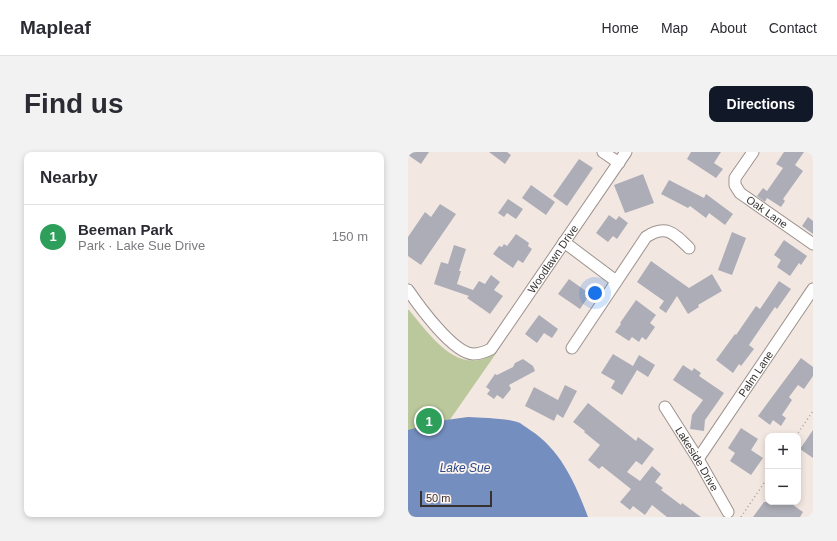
<!DOCTYPE html>
<meta charset="utf-8">
<style>
body{margin:0;font-family:Helvetica,sans-serif;background:#f2f2f3;color:#2b2b33}
.controls{position:absolute;right:12px;bottom:12px;display:grid;overflow:hidden;border-radius:8px;box-shadow:0 2px 6px #0003}
.controls button{width:36px;height:36px;display:grid;place-items:center;padding:0;border:0;border-bottom:1px solid #e1e1e2;background:#fff;color:#2b2b33;font:20px sans-serif}
.scale{position:absolute;left:12px;bottom:10px;width:72px;box-sizing:border-box;padding-left:4px;border:2px solid #373230;border-top:0;font-size:11px;line-height:14px;white-space:nowrap;color:#373230;-webkit-text-stroke:3px #fef4f0;paint-order:stroke}
.you{position:absolute;left:187px;top:141px;width:14px;height:14px;margin:-10px;border:3px solid #fff;border-radius:50%;background:#1a73e8;box-shadow:0 0 0 6px #1a73e833}
.badge{display:grid;place-items:center;width:26px;height:26px;border-radius:50%;background:#111827;color:#fff;font-size:13px;font-weight:700}
.pin{position:absolute;translate:-50% -50%;border:2px solid #fff;box-shadow:0 1px 4px #0006}
.list{margin:0;padding:0;list-style:none}
h2{display:flex;justify-content:space-between;align-items:center;height:52px;margin:0;padding:0 16px;font-size:17px}
h2 small{font-size:13px;font-weight:400;color:#7c7c81}
.list li{display:grid;grid-template-columns:26px 1fr auto;gap:12px;align-items:center;box-sizing:border-box;height:64px;padding:0 16px;border-top:1px solid #e1e1e2}
.list b{display:block;font-size:15px;white-space:nowrap}
.list p{margin:0;font-size:13px;white-space:nowrap;color:#7c7c81}
.list em{font-size:13px;font-style:normal;color:#7c7c81}
.map{position:relative;flex:none;width:405px;height:365px;overflow:hidden;border-radius:8px}
header{display:flex;align-items:center;gap:24px;box-sizing:border-box;height:56px;padding:0 20px;background:#fff;border-bottom:1px solid #e1e1e2}
header strong{font-size:19px}
nav{display:flex;gap:22px;margin-inline-start:auto;font-size:14px}
.intro{display:flex;align-items:center;justify-content:space-between;box-sizing:border-box;height:96px;padding:0 24px}
h1{margin:0;font-size:28px}
.button{padding:10px 18px;border-radius:8px;background:#111827;color:#fff;font-size:14px;font-weight:700}
main{display:flex;gap:24px;padding:0 24px}
aside{flex:1;background:#fff;border-radius:8px;box-shadow:0 2px 6px #0003}
.map>svg:first-child{display:block}
.green{fill:#bbc89b}
.water{fill:#748ebf}
.building{fill:#adadb7}
.lines{fill:none;stroke-linecap:round;stroke-linejoin:round}
.minor-casing{stroke:#9d928e;stroke-width:13}
.path{stroke:#a79e99;stroke-width:1.5;stroke-dasharray:1 3;stroke-linecap:butt}
.minor{stroke:#fff;stroke-width:11}
.labels{text-anchor:middle;stroke-width:3.5;stroke-linejoin:round;paint-order:stroke}
.street-label{font-size:11px;fill:#373230;stroke:#fef4f0}
.water-label{font-size:12px;font-style:italic;fill:#2a4987;stroke:#fef4f0}
</style>
<header>
<strong>Mapleaf</strong>
<nav><a>Home</a><a>Map</a><a>About</a><a>Contact</a></nav>
</header>
<div class="intro"><h1>Find us</h1><a class="button">Directions</a></div>
<main>
<aside>
<h2>Nearby<small></small></h2>
<ul class="list">
<li><span class="badge" style="background:#2e9e5b">1</span><div><b>Beeman Park</b><p>Park · Lake Sue Drive</p></div><em>150 m</em></li>
</ul>
</aside>
<div class="map">
<svg width="405" height="365" viewBox="0 0 405 365">
<rect width="100%" height="100%" fill="#f3e7e1"/>
<path class="green" d="M0,158H1C23,184 51,227 89,200L0,328Z"/>
<path class="water" d="M60,265C75,266 99,266 112,271C115,273 119,276 122,278C153,298 167,331 180,365H0V278L38,268Z"/>
<g class="building">
<path d="M0,0H21L13,12L0,3Z"/>
<path d="M81,0H99L103,3L97,12Z"/>
<path d="M283,0H313L306,11L315,17L308,26L279,7Z"/>
<path d="M376,0H396L387,13L395,19L375,47L377,49L373,55L359,46L357,50L349,44L355,36L359,39L375,16L368,12Z"/>
<path d="M171,7L185,16L159,54L145,44Z"/>
<path d="M235,22L246,51L217,61L206,33Z"/>
<path d="M261,28L296,46L298,42L325,62L317,73L301,61L298,66L282,54L280,56L253,42Z"/>
<path d="M123,33L147,50L138,63L114,46Z"/>
<path d="M100,47L115,57L108,67L99,61L96,65L90,61Z"/>
<path d="M32,52L48,62L13,113L0,104V85L17,60L23,65Z"/>
<path d="M201,63L208,68L211,64L220,71L209,87L205,84L200,90L188,81Z"/>
<path d="M400,65L405,69V82L394,74Z"/>
<path d="M324,80L338,86L324,123L310,118Z"/>
<path d="M108,82L121,91L120,94L124,97L115,111L110,108L105,116L85,102L91,94L94,95L96,92L99,94Z"/>
<path d="M376,88L399,104L393,113L391,111L382,124L369,115L373,108L366,103Z"/>
<path d="M46,93L58,97L51,119H53L49,132L65,138L71,129L77,132L83,123L92,130L86,138L95,144L82,162L59,146L61,144L26,132L33,110L40,112Z"/>
<path d="M243,109L281,136L304,122L314,139L290,153L291,155L280,162L269,144L258,161L251,156L256,149L229,130Z"/>
<path d="M161,127L182,142L172,157L150,142Z"/>
<path d="M371,129L383,137L369,157L367,155L341,193L346,197L333,214L331,212L325,221L308,208L327,182L328,183L348,154L352,157Z"/>
<path d="M228,148L248,163L242,171L247,175L238,188L234,185L231,190L224,185L221,189L207,180L213,172L212,171Z"/>
<path d="M131,163L150,177L144,186L136,181L129,191L117,182Z"/>
<path d="M205,202L225,214L231,203L247,213L240,225L229,218L214,243L203,236L207,229L193,221Z"/>
<path d="M393,206L405,215V224L396,237L390,233L381,245L384,248L374,263L378,266L373,274L365,268L362,273L350,264Z"/>
<path d="M115,207L125,214L127,219L101,233L103,237L95,247L89,243L86,247L79,242L82,238L78,235L87,222L89,223L105,215L107,211Z"/>
<path d="M275,213L284,219L286,216L293,221L291,224L316,241L297,268L296,279L282,277L284,263L295,248L265,228Z"/>
<path d="M157,233L169,239L155,266L149,262L146,269L117,254L126,235L150,248Z"/>
<path d="M180,251L228,289L230,285L246,297L234,313L228,309L219,320L232,329L244,314L253,322L247,330L255,336L253,338L273,353L274,351L293,365H259L244,353L237,363L225,354L222,358L212,350L223,337L194,314L191,317L180,308L192,293L176,280L177,279L165,270Z"/>
<path d="M333,276L350,287L343,298L355,306L343,323L322,309L327,301L320,296Z"/>
<path d="M405,278V306L392,297Z"/>
<path d="M356,350H381L395,360L392,365H345Z"/>
</g>
<g class="lines">
<g class="minor-casing">
<g id="minor">
<path d="M195,0L211,11"/>
<path id="s1" d="M345,0L327,26V33L332,41L405,92"/>
<path d="M156,90L208,129"/>
<path id="s2" d="M0,138C11,154 45,201 65,202C72,202 77,200 83,197L218,0"/>
<path d="M164,196L238,85C258,72 266,81 281,96"/>
<path id="s3" d="M257,255L290,307L320,360"/>
<path id="s4" d="M290,307L405,137"/>
</g>
</g>
<g class="path">
<path d="M388,284L405,259"/>
<path d="M333,365L360,325"/>
</g>
<use href="#minor" class="minor"/>
</g>
<g class="labels">
<g class="street-label">
<text dy="4" stroke="none"><textPath href="#s1" startOffset="81">Oak Lane</textPath></text>
<text dy="4" stroke="none"><textPath href="#s2" startOffset="221">Woodlawn Drive</textPath></text>
<text dy="4" stroke="none"><textPath href="#s4" startOffset="103">Palm Lane</textPath></text>
<text dy="4" stroke="none"><textPath href="#s3" startOffset="61">Lakeside Drive</textPath></text>
</g>
<g class="water-label">
<text x="57" y="320">Lake Sue</text>
</g>
</g>
</svg>
<div class="controls">
<button>+</button>
<button>−</button>
</div>
<div class="scale">50 m</div>
<div class="you"></div>
<div class="pin badge" style="left:21px;top:269px;background:#2e9e5b">1</div>
</div>
</main>
